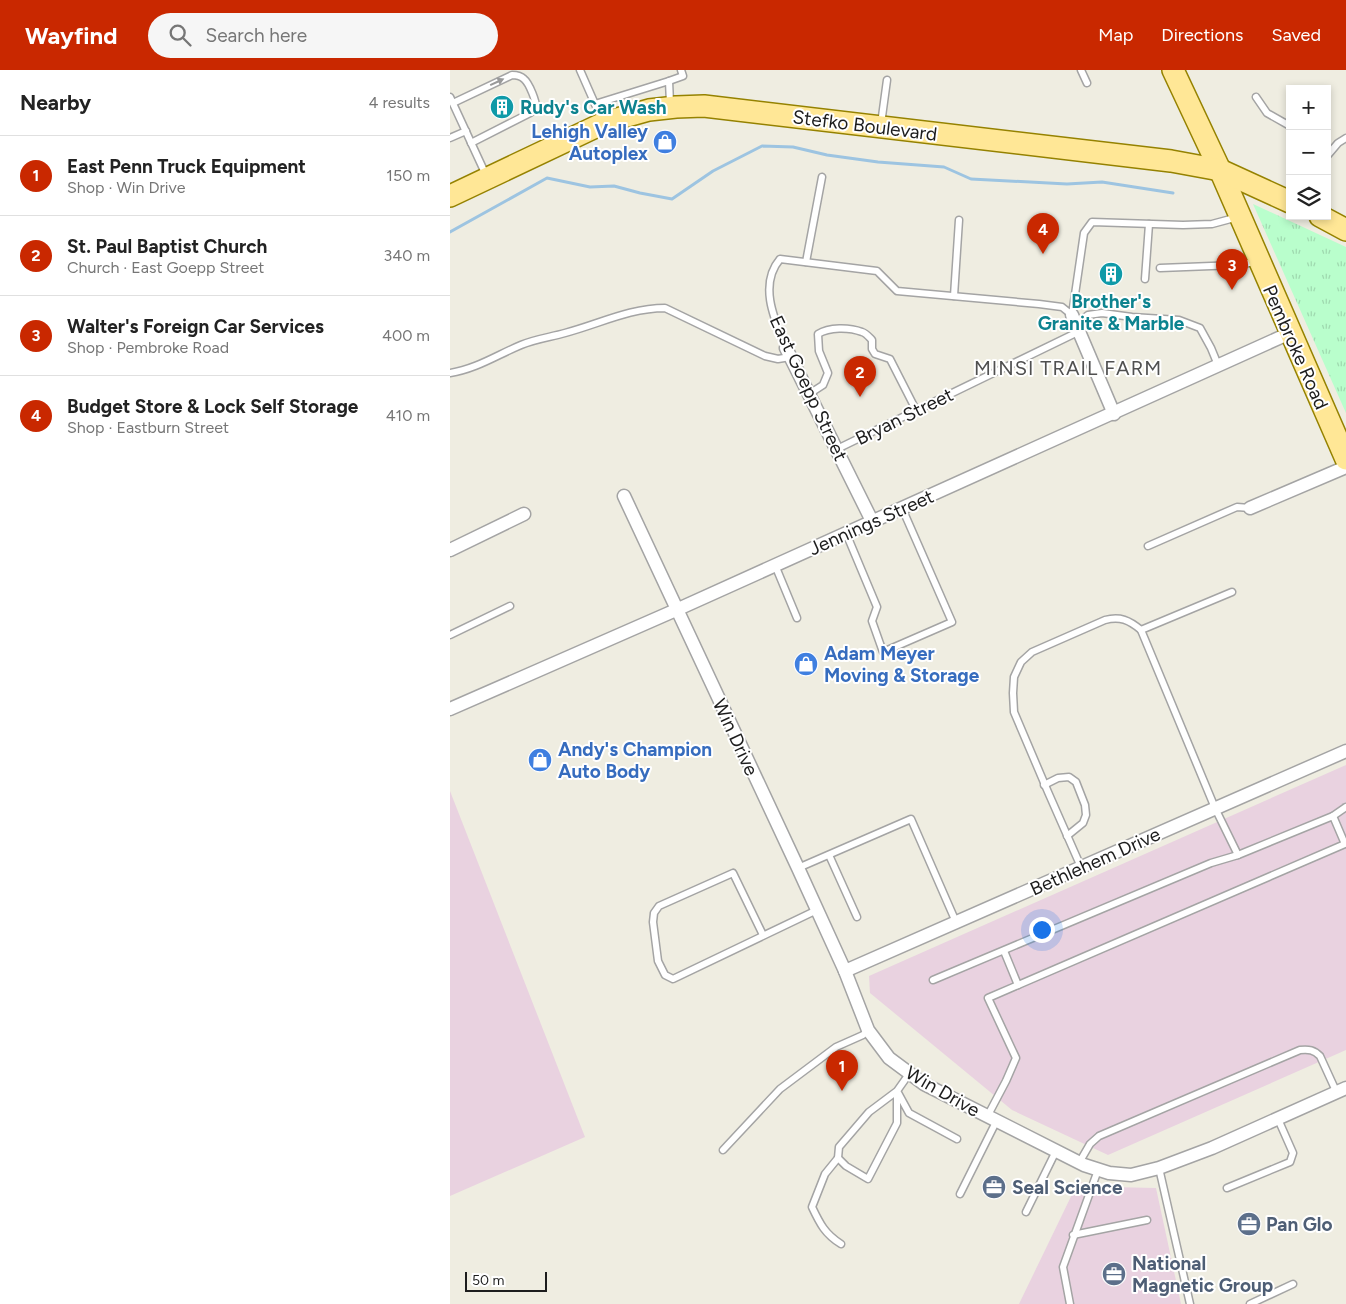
<!DOCTYPE html>
<meta charset="utf-8">
<style>
body{margin:0;font-family:Figtree,sans-serif;background:#f6f6f6;color:#222}
.controls{position:absolute;right:15px;top:15px;display:grid;overflow:hidden;border-radius:0px;box-shadow:0 2px 8px #0003}
.controls button{width:45px;height:45px;display:grid;place-items:center;padding:0;border:0;border-bottom:1px solid #e0e0e0;background:#fff;color:#222;font:25px sans-serif}
.scale{position:absolute;left:15px;bottom:12px;width:82px;box-sizing:border-box;padding-left:5px;border:2px solid #1d1d1d;border-top:0;font-size:14px;line-height:18px;white-space:nowrap;color:#1d1d1d;-webkit-text-stroke:4px #fff;paint-order:stroke}
.you{position:absolute;left:591px;top:859px;width:18px;height:18px;margin:-12px;border:4px solid #fff;border-radius:50%;background:#1a73e8;box-shadow:0 0 0 8px #1a73e833}
.badge{display:grid;place-items:center;width:32px;height:32px;border-radius:50%;background:#c92800;color:#fff;font-size:16px;font-weight:700}
.pin{position:absolute;translate:-50% -41px;filter:drop-shadow(0 1px 2px #0008)}
.pin::after{content:'';position:absolute;top:26px;width:18px;height:15px;background:inherit;clip-path:polygon(0 0,100% 0,50% 100%)}
.list{margin:0;padding:0;list-style:none}
h2{display:flex;justify-content:space-between;align-items:center;height:65px;margin:0;padding:0 20px;font-size:21px}
h2 small{font-size:16px;font-weight:400;color:#767676}
.list li{display:grid;grid-template-columns:32px 1fr auto;gap:15px;align-items:center;box-sizing:border-box;height:80px;padding:0 20px;border-top:1px solid #e0e0e0}
.list b{display:block;font-size:19px;white-space:nowrap}
.list p{margin:0;font-size:16px;white-space:nowrap;color:#767676}
.list em{font-size:16px;font-style:normal;color:#767676}
.icon{flex:none;width:28px;height:28px;fill:none;stroke:currentColor;stroke-width:2;stroke-linecap:round;stroke-linejoin:round}
.map{position:relative;flex:none;width:896px;height:1234px;overflow:hidden}
header{display:flex;align-items:center;gap:30px;box-sizing:border-box;height:70px;padding:0 25px;background:#c92800;color:#fff}
header strong{font-size:24px}
nav{display:flex;gap:28px;margin-inline-start:auto;font-size:18px}
.search{width:350px;height:45px;background:#f6f6f6;display:flex;align-items:center;gap:12px;box-sizing:border-box;padding:0 18px;border-radius:28px;color:#767676;font-size:19px}
main{display:flex}
aside{flex:1;background:#fff}
.map>svg:first-child{display:block}
.industrial{fill:#e9d2e0}
.park{fill:url(#park-tufts)}
.lines{fill:none;stroke-linecap:round;stroke-linejoin:round}
.stream{stroke:#9dc4e1;stroke-width:3}
.service-casing{stroke:#a4a4a4;stroke-width:9}
.minor-casing{stroke:#a4a4a4;stroke-width:15}
.primary-casing{stroke:#958200;stroke-width:24}
.service{stroke:#fff;stroke-width:6}
.minor{stroke:#fff;stroke-width:12}
.primary{stroke:#ffe796;stroke-width:21}
.oneway{fill:#999}
.labels{text-anchor:middle;stroke-width:4;stroke-linejoin:round;paint-order:stroke}
.culture-label{font-size:19px;font-weight:bold;fill:#0d838f;stroke:#fff;text-anchor:start}
.street-label{font-size:19px;fill:#1d1d1d;stroke:#fff}
.shop-label{font-size:19px;font-weight:bold;fill:#366cbe;stroke:#fff;text-anchor:start}
.service-label{font-size:19px;font-weight:bold;fill:#4e5e75;stroke:#fff;text-anchor:start}
.neighbourhood-label{font-size:20px;letter-spacing:1px;fill:#505050;stroke:#fff}
</style>
<header>
<strong>Wayfind</strong>
<div class="search"><svg class="icon" aria-label="search" viewBox="0 0 24 24"><circle cx="10" cy="10" r="6"/><path d="M15 15l6 6"/></svg>Search here</div>
<nav><a>Map</a><a>Directions</a><a>Saved</a></nav>
</header>
<main>
<aside>
<h2>Nearby<small>4 results</small></h2>
<ul class="list">
<li><span class="badge">1</span><div><b>East Penn Truck Equipment</b><p>Shop · Win Drive</p></div><em>150 m</em></li>
<li><span class="badge">2</span><div><b>St. Paul Baptist Church</b><p>Church · East Goepp Street</p></div><em>340 m</em></li>
<li><span class="badge">3</span><div><b>Walter's Foreign Car Services</b><p>Shop · Pembroke Road</p></div><em>400 m</em></li>
<li><span class="badge">4</span><div><b>Budget Store &amp; Lock Self Storage</b><p>Shop · Eastburn Street</p></div><em>410 m</em></li>
</ul>
</aside>
<div class="map">
<svg width="896" height="1234" viewBox="0 0 896 1234">
<defs>
<pattern id="park-tufts" width="24" height="20" patternUnits="userSpaceOnUse" patternTransform="scale(1.25)"><rect width="24" height="20" fill="#b9fecc"/><path d="M3 7l-1-3M5 7V3M7 7l1-3M15 17l-1-3M17 17v-4M19 17l1-3" fill="none" stroke="#9fd9af"/></pattern>
</defs>
<rect width="100%" height="100%" fill="#efede1"/>
<g class="industrial">
<path d="M896,695V980L658,1085L562,1040L420,923L419,906Z"/>
<path d="M0,721L135,1067L0,1126Z"/>
<path d="M628,1112L660,1117L706,1118L731,1234H569Z"/>
</g>
<path class="park" d="M803,134L896,177V343Z"/>
<g class="lines">
<path class="stream" d="M0,162L97,108L140,117L164,116L190,123L222,129L263,101L312,76L343,77L377,85L428,92L494,97L521,109L617,114L652,112L723,123"/>
<g class="service-casing">
<g id="service">
<path d="M130,0L152,50"/>
<path d="M631,0L637,13"/>
<path d="M219,11L233,6L231,0"/>
<path d="M0,27L36,105"/>
<path d="M806,27L817,43L840,56"/>
<path d="M3,33L62,5C67,5 71,6 74,9C79,13 87,32 86,39L80,43L21,73"/>
<path d="M145,34L219,11L220,33"/>
<path d="M431,54L437,10"/>
<path d="M0,68L16,61"/>
<path d="M877,86L888,73L896,68"/>
<path d="M356,192L372,107"/>
<path d="M710,198L787,195L805,192"/>
<path d="M695,209L699,154"/>
<path d="M504,226L509,150"/>
<path d="M626,254L638,245L652,243L682,247L729,250L750,258L761,278L768,295"/>
<path d="M336,278C325,251 308,215 330,189L427,201L447,221L589,234L612,237L622,245L634,163L642,152L733,155L762,154L788,147"/>
<path d="M0,303C26,299 47,285 71,275C85,269 101,267 115,263C149,254 180,238 215,238L315,286L328,289L340,287"/>
<path d="M359,324L373,315L378,303L369,281L368,264C379,257 399,257 412,262C416,263 419,267 422,270V279L425,284L440,289L466,340"/>
<path d="M387,379L630,261"/>
<path d="M396,463L427,537L422,551L433,582L502,552L452,438"/>
<path d="M698,476L787,437L800,438"/>
<path d="M325,495L347,548"/>
<path d="M782,522L691,560L765,738L788,785"/>
<path d="M0,565L60,536"/>
<path d="M594,715L608,708L619,707L626,712L635,735L636,745L633,753L617,766"/>
<path d="M883,746L896,737"/>
<path d="M379,785L407,847"/>
<path d="M631,797L598,722L564,642L563,623L564,607L571,592L582,582L655,550C670,546 679,550 691,560"/>
<path d="M348,798L461,749L506,852"/>
<path d="M313,865L283,803L209,836L204,843L203,852L208,891L215,905L223,909L367,840"/>
<path d="M554,881L568,915"/>
<path d="M483,910L761,793L788,785L883,746L895,774L538,928L566,988L556,1011L537,1047"/>
<path d="M459,1004L447,1021L419,1042L389,1077L388,1088L396,1096L418,1109L447,1053V1021L459,1043L507,1069"/>
<path d="M273,1080L330,1019L386,977L413,965L418,960"/>
<path d="M388,1088L375,1104L362,1137C370,1154 375,1164 391,1174"/>
<path d="M629,1093L640,1074L649,1066L850,980C859,979 864,980 870,986L886,1021"/>
<path d="M709,1098L740,1234"/>
<path d="M777,1118L840,1092L843,1083L828,1049"/>
<path d="M510,1124L546,1052"/>
<path d="M576,1142L606,1081"/>
<path d="M623,1165L697,1150"/>
<path d="M620,1234L613,1197L648,1100"/>
<path d="M800,1234L843,1214"/>
</g>
</g>
<g class="minor-casing">
<g id="minor">
<path d="M622,245L664,344"/>
<path d="M336,278L422,451"/>
<path d="M174,426L348,798L395,901L418,960L439,988L474,1014L634,1095L659,1103L681,1105L709,1098L762,1078L896,1018"/>
<path d="M800,438L896,397"/>
<path d="M0,480L74,444"/>
<path d="M0,639L226,540L840,263"/>
<path d="M395,901L896,681"/>
</g>
</g>
<g class="primary-casing">
<g id="primary">
<path d="M723,0L770,100L896,389"/>
<path d="M0,126L156,52L199,40L226,37L254,36L721,91L770,100L840,132"/>
<path d="M870,146L896,160"/>
</g>
</g>
<use href="#service" class="service"/>
<use href="#minor" class="minor"/>
<use href="#primary" class="primary"/>
</g>
<defs><path id="oneway-solid" d="M-6-.8H1V-3.2L6.5 0L1 3.2V.8H-6Z" transform="scale(1.25)"/></defs>
<use class="oneway" href="#oneway-solid" transform="translate(47 12) rotate(-25)"/>
<defs>
<g id="building-disc" transform="scale(1.25)"><circle r="9.5" fill="#0f9aa8" stroke="#fff"/><path d="M-4-6H4V6H1V3H-1V6H-4ZM-2.5-4.3h1.7v1.8h-1.7ZM.8-4.3h1.7v1.8H.8ZM-2.5-1h1.7V.8h-1.7ZM.8-1h1.7V.8H.8Z" fill="#fff"/></g>
<g id="shop-disc" transform="scale(1.25)"><circle r="9.5" fill="#3f7fe0" stroke="#fff"/><path d="M-5-2.5h2.3a2.7 3.5 0 0 1 5.4 0H5L5.5 6h-11ZM-1.5-2.5h3a1.5 2.3 0 0 0-3 0Z" fill="#fff"/></g>
<g id="office-disc" transform="scale(1.25)"><circle r="9.5" fill="#5c6f8a" stroke="#fff"/><path d="M-6-3h4V-5.5h4V-3h4V5H-6ZM-1-4.5V-3h2v-1.5ZM-6 0V1H6V0Z" fill="#fff"/></g>
</defs>
<g fill-rule="evenodd">
<use href="#building-disc" x="52" y="37"/>
<use href="#shop-disc" x="215" y="72"/>
<use href="#building-disc" x="661" y="204"/>
<use href="#shop-disc" x="356" y="594"/>
<use href="#shop-disc" x="90" y="690"/>
<use href="#office-disc" x="544" y="1117"/>
<use href="#office-disc" x="799" y="1154"/>
<use href="#office-disc" x="664" y="1204"/>
</g>
<g class="labels">
<g class="culture-label">
<text x="70" y="44">Rudy's Car Wash</text>
<text x="661" y="238" text-anchor="middle">Brother's<tspan x="661" dy="22">Granite &amp; Marble</tspan></text>
</g>
<g class="street-label">
<text transform="translate(415 55) rotate(7)" y="7">Stefko Boulevard</text>
<text transform="translate(846 277) rotate(66)" y="7">Pembroke Road</text>
<text transform="translate(359 318) rotate(65)" y="7">East Goepp Street</text>
<text transform="translate(454 346) rotate(-26)" y="7">Bryan Street</text>
<text transform="translate(421 452) rotate(-24)" y="7">Jennings Street</text>
<text transform="translate(286 667) rotate(65)" y="7">Win Drive</text>
<text transform="translate(645 791) rotate(-24)" y="7">Bethlehem Drive</text>
<text transform="translate(493 1021) rotate(30)" y="7">Win Drive</text>
</g>
<g class="shop-label">
<text x="198" y="68" text-anchor="end">Lehigh Valley<tspan x="198" dy="22">Autoplex</tspan></text>
<text x="374" y="590">Adam Meyer<tspan x="374" dy="22">Moving &amp; Storage</tspan></text>
<text x="108" y="686">Andy's Champion<tspan x="108" dy="22">Auto Body</tspan></text>
</g>
<g class="service-label">
<text x="562" y="1124">Seal Science</text>
<text x="816" y="1161">Pan Glo</text>
<text x="682" y="1200">National<tspan x="682" dy="22">Magnetic Group</tspan></text>
</g>
<g class="neighbourhood-label">
<text x="618" y="305">MINSI TRAIL FARM</text>
</g>
</g>
</svg>
<div class="controls">
<button>+</button>
<button>−</button>
<button><svg class="icon" aria-label="layers" viewBox="0 0 24 24"><path d="M12 4l9 5-9 5-9-5zM3 14l9 5 9-5"/></svg></button>
</div>
<div class="scale">50 m</div>
<div class="you"></div>
<div class="pin badge" style="left:392px;top:1021px">1</div>
<div class="pin badge" style="left:410px;top:327px">2</div>
<div class="pin badge" style="left:782px;top:220px">3</div>
<div class="pin badge" style="left:593px;top:184px">4</div>
</div>
</main>
